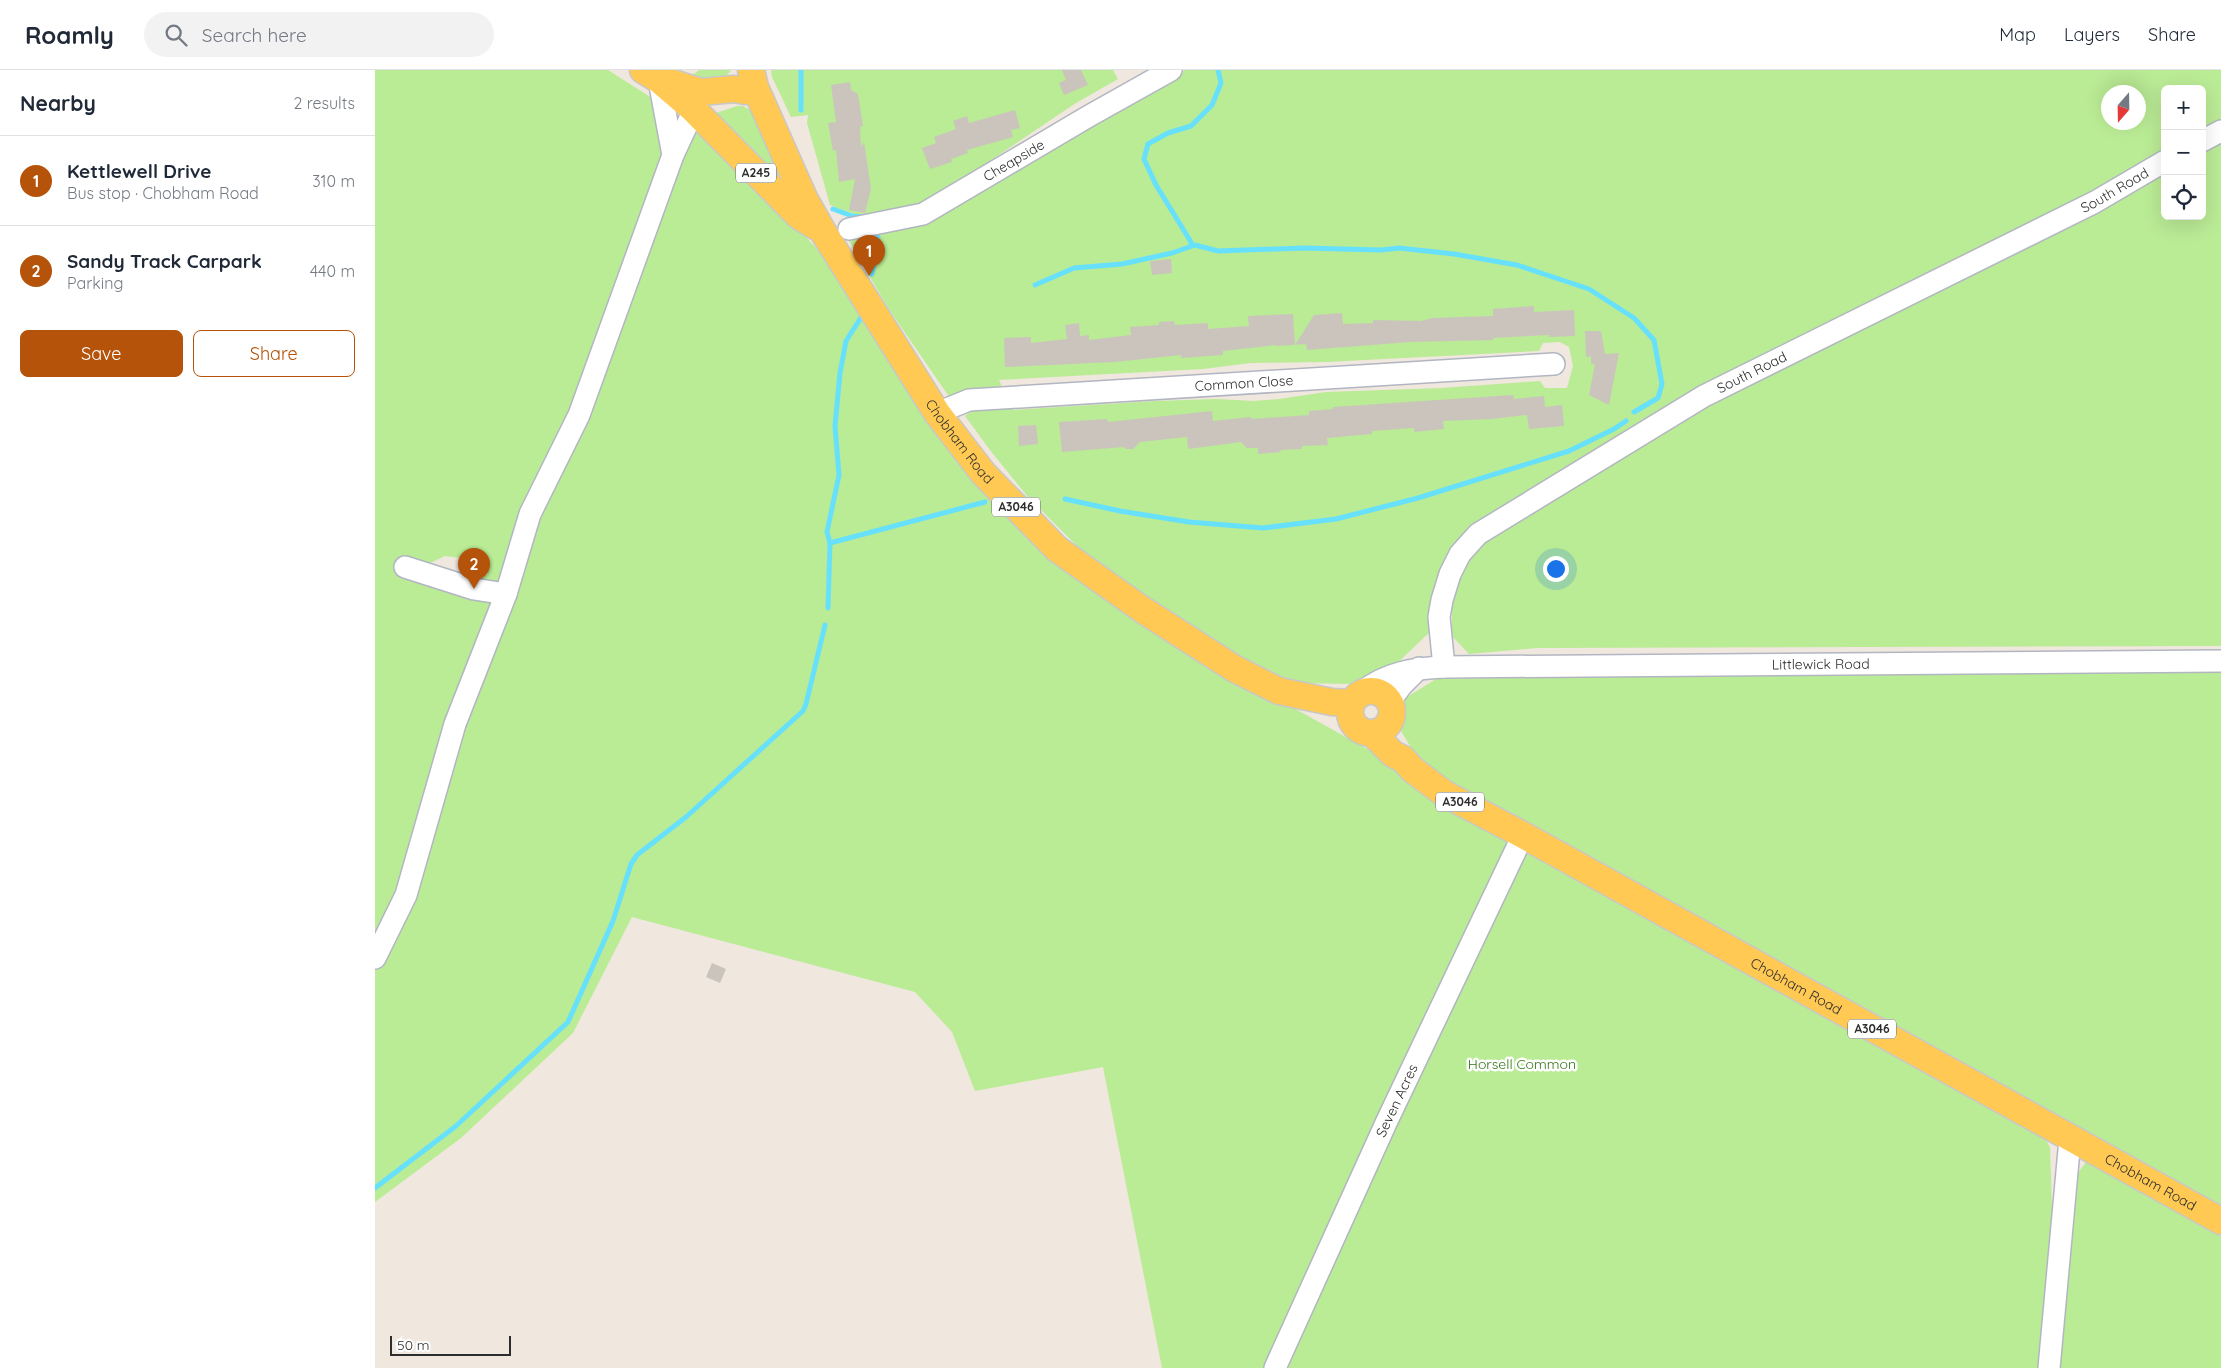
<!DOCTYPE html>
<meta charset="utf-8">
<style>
body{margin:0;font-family:Quicksand,sans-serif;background:#f2f2f3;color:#1f2937}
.controls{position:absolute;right:15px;top:15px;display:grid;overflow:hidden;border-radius:8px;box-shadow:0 5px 20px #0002}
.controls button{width:45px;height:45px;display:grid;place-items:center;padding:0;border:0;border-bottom:1px solid #e0e1e3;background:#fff;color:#1f2937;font:25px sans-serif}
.compass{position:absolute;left:1726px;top:15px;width:45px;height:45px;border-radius:50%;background:#fff;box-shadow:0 5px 20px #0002;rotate:200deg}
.scale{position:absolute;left:15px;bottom:12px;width:121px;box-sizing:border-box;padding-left:5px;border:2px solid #2d2d2d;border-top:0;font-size:14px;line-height:18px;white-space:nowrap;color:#2d2d2d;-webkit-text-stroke:4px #fff;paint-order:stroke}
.you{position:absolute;left:1180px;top:498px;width:18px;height:18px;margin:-12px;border:4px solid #fff;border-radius:50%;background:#1a73e8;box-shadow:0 0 0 8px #1a73e833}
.badge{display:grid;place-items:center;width:32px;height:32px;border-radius:50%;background:#b45309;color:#fff;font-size:16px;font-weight:700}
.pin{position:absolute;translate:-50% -41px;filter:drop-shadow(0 1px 2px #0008)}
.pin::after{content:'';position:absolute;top:26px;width:18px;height:15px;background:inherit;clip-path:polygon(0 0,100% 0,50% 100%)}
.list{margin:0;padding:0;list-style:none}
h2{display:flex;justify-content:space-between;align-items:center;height:65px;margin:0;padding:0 20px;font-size:21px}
h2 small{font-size:16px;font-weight:400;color:#747a83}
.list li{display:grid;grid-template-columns:32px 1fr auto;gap:15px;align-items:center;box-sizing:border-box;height:90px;padding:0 20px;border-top:1px solid #e0e1e3}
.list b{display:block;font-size:19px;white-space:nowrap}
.list p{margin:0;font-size:16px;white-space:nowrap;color:#747a83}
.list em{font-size:16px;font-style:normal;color:#747a83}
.actions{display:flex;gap:10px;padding:15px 20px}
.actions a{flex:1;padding:11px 0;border:1px solid #b45309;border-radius:8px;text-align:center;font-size:18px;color:#b45309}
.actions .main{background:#b45309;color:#fff}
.icon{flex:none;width:28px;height:28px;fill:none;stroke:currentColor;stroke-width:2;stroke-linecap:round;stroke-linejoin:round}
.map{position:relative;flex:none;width:1846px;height:1298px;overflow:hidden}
header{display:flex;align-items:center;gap:30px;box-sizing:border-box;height:70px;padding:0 25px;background:#fff;border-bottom:1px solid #e0e1e3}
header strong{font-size:24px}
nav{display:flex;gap:28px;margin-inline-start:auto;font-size:18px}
.search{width:350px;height:45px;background:#f2f2f3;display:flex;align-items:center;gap:12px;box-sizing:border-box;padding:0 18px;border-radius:28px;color:#747a83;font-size:19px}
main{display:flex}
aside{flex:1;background:#fff}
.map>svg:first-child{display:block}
.green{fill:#baeb95;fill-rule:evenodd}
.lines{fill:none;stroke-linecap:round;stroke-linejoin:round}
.stream{stroke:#67e1fb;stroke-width:5}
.building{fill:#cbc4bd}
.minor-casing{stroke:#b2b6c2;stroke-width:24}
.major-casing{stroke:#c8c8c8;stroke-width:29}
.minor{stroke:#fff;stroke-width:21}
.major{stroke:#ffc954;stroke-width:26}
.labels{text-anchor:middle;stroke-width:5;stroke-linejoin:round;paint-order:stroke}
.shield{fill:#fff;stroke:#6c6c6c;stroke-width:1}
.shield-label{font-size:12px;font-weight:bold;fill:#2d2d2d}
.street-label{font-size:14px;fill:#2d2d2d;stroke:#fff}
.park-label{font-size:14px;fill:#2f7413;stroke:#fff}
</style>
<header>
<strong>Roamly</strong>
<div class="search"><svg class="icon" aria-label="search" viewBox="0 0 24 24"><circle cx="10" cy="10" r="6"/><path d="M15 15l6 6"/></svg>Search here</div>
<nav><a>Map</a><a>Layers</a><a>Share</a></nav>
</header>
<main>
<aside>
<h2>Nearby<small>2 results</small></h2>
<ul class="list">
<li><span class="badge">1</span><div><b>Kettlewell Drive</b><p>Bus stop · Chobham Road</p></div><em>310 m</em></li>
<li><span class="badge">2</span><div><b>Sandy Track Carpark</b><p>Parking</p></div><em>440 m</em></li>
</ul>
<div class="actions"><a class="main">Save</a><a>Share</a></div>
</aside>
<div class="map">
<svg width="1846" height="1298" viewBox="0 0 1846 1298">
<rect width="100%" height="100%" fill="#f0e7de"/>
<g class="green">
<path d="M0,0H233L302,44L369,101L443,180L580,379L756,547L1028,699L1044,691L1026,661L1029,629L1061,609L1846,599V1298H787L728,997L600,1021L577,962L540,922L257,847L198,963L86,1068L0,1132ZM70,486L108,491L113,504L76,524L50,515L53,494ZM1666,1059L1712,1091L1699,1108L1678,1170L1675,1078Z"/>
<path d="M324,0H356L349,9L339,13L315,7Z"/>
<path d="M396,0H738L743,9L701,33L558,129C536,138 510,148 485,145C475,143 465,139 455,135L432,53L433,45L416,47L397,7Z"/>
<path d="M810,0H1846V576L1162,578L1094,584L1077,566V518L1055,562L1020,595L980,614L916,613L872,594L718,492L653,427L615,380L590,346L603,336L633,330L638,340L780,331L841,329L879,331L904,329L951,322L1066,318L1165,311L1170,318H1192L1198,296L1194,277L1185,272L1168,273L1164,281L951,292L876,293L828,299L624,310L628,319L575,328L513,238L473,169L543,150L714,51ZM1790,19H1827V146H1790ZM1734,22H1764V52H1734Z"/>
<path d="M362,36H368L380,43L414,121L335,45Z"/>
</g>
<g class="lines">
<g class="stream">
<path d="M426,0V40"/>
<path d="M458,139L477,146L489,147"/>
<path d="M816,176V172L781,115L769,89L773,74L793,63L816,56L837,35L846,13L843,0"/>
<path d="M497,204L503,170L502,159"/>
<path d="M660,215L699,198L747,194L797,183L820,175L843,181L929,178L1006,180L1024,178L1079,184L1142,195L1214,219L1259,248L1279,270L1287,314L1283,328L1259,342"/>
<path d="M690,429L745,441L814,452L888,458L961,449L1043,428L1194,381L1239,359L1251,351"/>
<path d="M455,473L610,432"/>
<path d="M453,538L455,473L452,462L464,405L460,356L465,303L471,271L485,249"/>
<path d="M0,1118L81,1056L193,952L238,851L256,794L262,785L311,747L428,641L431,634L450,555"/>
</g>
</g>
<g class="building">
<path d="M687,0H706L713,15L689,25L684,13L691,10Z"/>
<path d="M475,12L476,20L483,24L488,56L485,57L486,77L489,72L496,119L490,143L474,140L480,109L464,112L461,80L458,81L453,53L461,52L456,15Z"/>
<path d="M640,40L645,58L636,60L638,67L592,80L593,83L576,89L577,92L555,99L547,78L561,73L559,67L581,59L578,51L592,46L594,53Z"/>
<path d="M796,189L797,203L777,205L775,191Z"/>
<path d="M1159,236V242L1199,240L1200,266L1174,267V265L1118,268V270L1035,272L932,280L931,274L901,276V275L848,281V285L806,288V285L740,292L630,297L629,268L656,267V273L692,269L690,255L704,253L705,266L714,265V270L756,265L755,257L784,255V252L799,251L800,255L833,253V259L874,256L873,246L918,244L920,275L939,245L967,243L968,254L998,253V250L1046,251L1057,248L1118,246V239Z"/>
<path d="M1210,261H1226L1230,284L1244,283L1234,335L1214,325L1220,294H1216V286L1211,287Z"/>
<path d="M1138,325L1139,329L1169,326L1170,337L1187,335L1189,356L1154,359L1152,345L1117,349L1068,351L1069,359L1039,362V358L997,361V364L952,368L953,375L927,376V379L905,380L906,382L883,384V378H872L866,372L813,379L812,367L765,372L758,379H751L749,377L687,382L684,352L732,349L733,352L837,341L838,351L876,347V349L934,345V341L958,339V337Z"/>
<path d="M661,355L663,374L644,376L643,356Z"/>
<path d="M337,893L351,899L345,913L331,907Z"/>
</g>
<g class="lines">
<g class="minor-casing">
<g id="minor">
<path d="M284,10L298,85"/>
<path d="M1827,71L1846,61"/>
<path id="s1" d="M474,159L548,144L714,46L796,0"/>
<path id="s2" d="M562,343L594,330L1179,294"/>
<path d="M30,497L99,519L131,524"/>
<path id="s3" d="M1069,597L1064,547L1067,530L1075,504L1085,484L1103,464L1329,326L1720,132L1790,91"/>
<path id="s4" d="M987,622C1011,603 1039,598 1069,597L1846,591"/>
<path d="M1014,632L1027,615L1044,598"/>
<path d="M0,888L31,825L80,654L131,524L155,444L204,345L298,85L319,40"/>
<path id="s5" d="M900,1298L1011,1053L1148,765"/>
<path d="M1674,1298L1695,1069"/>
</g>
</g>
<g class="major-casing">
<g id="major">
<path d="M268,0L284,10L319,40L424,146L440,156"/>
<path id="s6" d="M376,0L380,17L430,130L447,160L562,343L608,403L682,479L768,540L860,599L904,621L957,632L976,633"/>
<path d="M292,11L326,22L359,19L370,21"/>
<circle cx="996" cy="642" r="21"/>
<path id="s7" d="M997,663L1018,684L1028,689L1038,700L1070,724L1148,765L1846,1151"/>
</g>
</g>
<use href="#minor" class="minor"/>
<use href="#major" class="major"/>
</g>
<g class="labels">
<g class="shield">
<rect x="361" y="93.5" width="40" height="19" rx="4"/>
<rect x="617" y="427.5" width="48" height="19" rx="4"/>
<rect x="1061" y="722.5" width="48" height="19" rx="4"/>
<rect x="1473" y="949.5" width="48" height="19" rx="4"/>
</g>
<g class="shield-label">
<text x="381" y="107">A245</text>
<text x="641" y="441">A3046</text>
<text x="1085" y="736">A3046</text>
<text x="1497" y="963">A3046</text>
</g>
<g class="street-label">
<text dy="5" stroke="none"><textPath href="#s1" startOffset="181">Cheapside</textPath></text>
<text dy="5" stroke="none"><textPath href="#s3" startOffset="868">South Road</textPath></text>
<text dy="5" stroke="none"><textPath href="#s3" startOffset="462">South Road</textPath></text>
<text dy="5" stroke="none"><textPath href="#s2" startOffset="310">Common Close</textPath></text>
<text dy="5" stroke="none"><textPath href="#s6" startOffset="428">Chobham Road</textPath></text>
<text dy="5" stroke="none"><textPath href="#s4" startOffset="464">Littlewick Road</textPath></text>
<text dy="5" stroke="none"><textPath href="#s7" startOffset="496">Chobham Road</textPath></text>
<text dy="5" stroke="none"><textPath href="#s5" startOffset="294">Seven Acres</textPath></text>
<text dy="5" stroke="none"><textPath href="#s7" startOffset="901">Chobham Road</textPath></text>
</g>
<g class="park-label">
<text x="1147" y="999">Horsell Common</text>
</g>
</g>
</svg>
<div class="controls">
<button>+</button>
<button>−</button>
<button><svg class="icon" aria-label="locate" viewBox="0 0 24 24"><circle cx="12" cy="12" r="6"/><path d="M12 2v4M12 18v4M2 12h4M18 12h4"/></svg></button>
</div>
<svg class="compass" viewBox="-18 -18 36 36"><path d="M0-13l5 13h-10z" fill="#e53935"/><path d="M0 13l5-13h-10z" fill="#747a83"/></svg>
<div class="scale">50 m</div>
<div class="you"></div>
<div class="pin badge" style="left:494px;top:206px">1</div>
<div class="pin badge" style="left:99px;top:519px">2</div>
</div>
</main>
